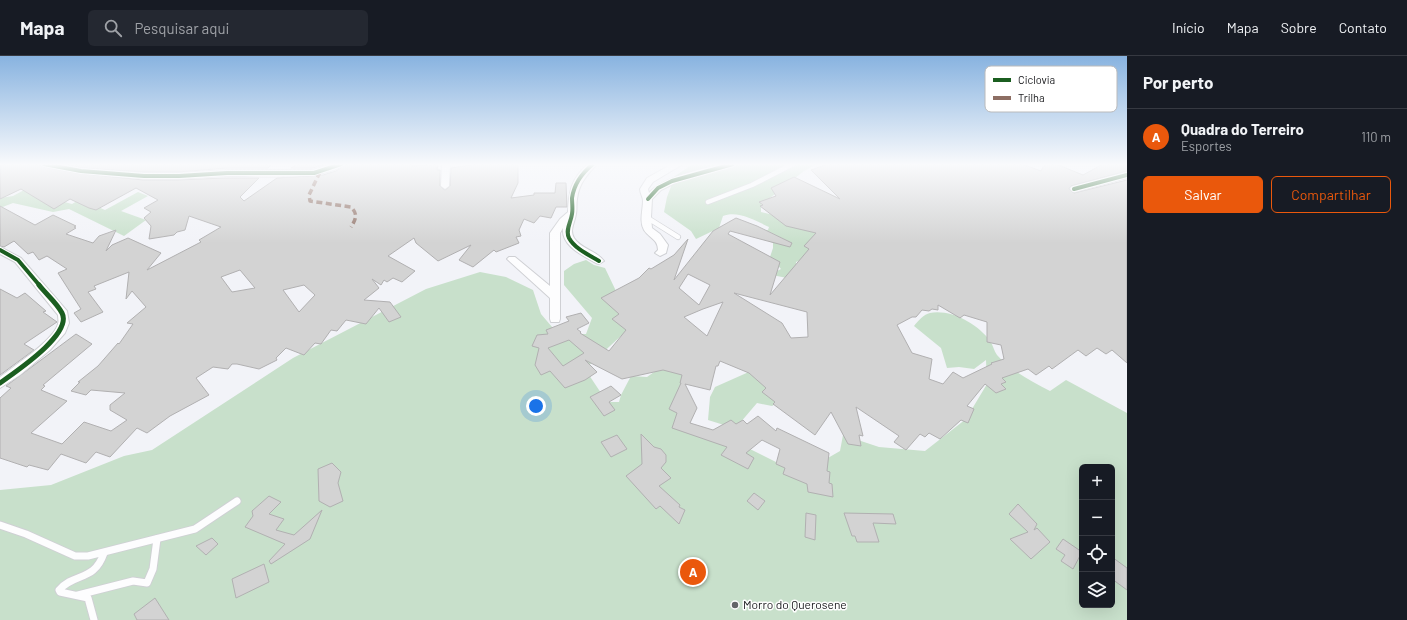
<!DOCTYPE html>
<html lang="pt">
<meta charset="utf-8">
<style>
body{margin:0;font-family:Barlow,sans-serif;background:#242831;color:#f1f3f6}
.controls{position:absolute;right:12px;bottom:12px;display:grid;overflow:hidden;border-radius:6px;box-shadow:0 4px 16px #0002}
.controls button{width:36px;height:36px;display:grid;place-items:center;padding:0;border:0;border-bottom:1px solid #363941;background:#171b24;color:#f1f3f6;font:20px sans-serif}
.you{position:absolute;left:536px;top:350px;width:14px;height:14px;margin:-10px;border:3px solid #fff;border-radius:50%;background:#1a73e8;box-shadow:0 0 0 6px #1a73e833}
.badge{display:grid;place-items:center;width:26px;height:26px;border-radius:50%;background:#ea580c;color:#fff;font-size:13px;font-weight:700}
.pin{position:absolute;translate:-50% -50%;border:2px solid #fff;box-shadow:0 1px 4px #0006}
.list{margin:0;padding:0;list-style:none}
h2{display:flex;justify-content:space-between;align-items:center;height:52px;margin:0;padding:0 16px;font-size:17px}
h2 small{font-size:13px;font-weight:400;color:#9ea1a6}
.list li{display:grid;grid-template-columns:26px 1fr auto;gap:12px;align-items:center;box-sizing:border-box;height:56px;padding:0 16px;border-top:1px solid #363941}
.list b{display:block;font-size:15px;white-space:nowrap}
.list p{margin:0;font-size:13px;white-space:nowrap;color:#9ea1a6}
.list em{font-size:13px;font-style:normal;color:#9ea1a6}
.actions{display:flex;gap:8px;padding:12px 16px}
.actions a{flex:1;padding:9px 0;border:1px solid #ea580c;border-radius:6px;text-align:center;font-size:14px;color:#ea580c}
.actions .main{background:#ea580c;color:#fff}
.icon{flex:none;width:22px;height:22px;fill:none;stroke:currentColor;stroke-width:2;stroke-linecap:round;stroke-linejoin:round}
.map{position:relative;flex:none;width:1127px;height:564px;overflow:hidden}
header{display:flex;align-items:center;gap:24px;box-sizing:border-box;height:56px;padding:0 20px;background:#171b24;border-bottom:1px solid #363941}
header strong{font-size:19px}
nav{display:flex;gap:22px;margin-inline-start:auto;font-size:14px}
.search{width:280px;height:36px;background:#242831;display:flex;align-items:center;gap:10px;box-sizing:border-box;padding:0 14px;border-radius:6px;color:#9ea1a6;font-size:15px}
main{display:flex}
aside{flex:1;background:#171b24}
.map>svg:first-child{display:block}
.green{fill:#c8e0cb;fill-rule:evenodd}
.building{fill:#d3d3d3;stroke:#b1b0b1;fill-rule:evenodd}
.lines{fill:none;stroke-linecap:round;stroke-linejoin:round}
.lane-far1-casing{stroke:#cfd0d4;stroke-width:6}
.lane-casing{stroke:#cfd0d4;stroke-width:9}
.street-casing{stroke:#cfd0d4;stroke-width:2}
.lane-far1{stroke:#fdfdfe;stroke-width:4.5}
.lane{stroke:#fdfdfe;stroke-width:7}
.street{fill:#fdfdfe;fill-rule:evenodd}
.quiet{stroke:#8d6e63;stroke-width:3.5;stroke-dasharray:6 3.5;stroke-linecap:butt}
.cycleway-far1-casing{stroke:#fff;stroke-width:6}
.cycleway-casing{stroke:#fff;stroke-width:8}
.cycleway-far1{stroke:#1b5e20;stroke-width:4}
.cycleway{stroke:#1b5e20;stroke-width:5}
.poi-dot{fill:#646569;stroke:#fff;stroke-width:1.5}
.labels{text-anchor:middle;stroke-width:3;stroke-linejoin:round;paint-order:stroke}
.near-poi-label{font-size:12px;fill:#18191c;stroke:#fff;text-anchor:start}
.key{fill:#fff;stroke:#bababb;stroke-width:1}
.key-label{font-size:11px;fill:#18191c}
</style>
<header>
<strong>Mapa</strong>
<div class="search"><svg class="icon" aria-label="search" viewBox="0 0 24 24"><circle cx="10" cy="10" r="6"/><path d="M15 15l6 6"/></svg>Pesquisar aqui</div>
<nav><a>Início</a><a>Mapa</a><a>Sobre</a><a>Contato</a></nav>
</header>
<main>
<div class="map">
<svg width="1127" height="564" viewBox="0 0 1127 564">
<rect width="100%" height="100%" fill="#f2f3f8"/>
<g class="green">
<path d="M693,108H817L804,115L761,149V156L795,164L816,175C816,187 807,203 796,206V214L787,222L772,219L775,216L781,213L770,201L773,192V187L756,178L763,174H768L769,171C756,165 738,154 723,160L719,172L696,183L691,175L664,156L667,141L675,120Z"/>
<path d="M37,127L57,144L72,148L99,132L89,147L105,154L138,136L148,140L121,155L146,164L124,180L69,153L53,156L13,147L0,152V142L13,140Z"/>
<path d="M586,204L594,209L605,212L626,256L635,267L585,313L607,346H619L621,339L631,320L647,321L657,314L649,304L686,320L679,355L691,370L706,377L724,369L708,364L710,341L715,331L751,315L783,344L772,350L757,347L734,374L746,391L780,408L795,421L840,395L843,379L879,391L925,395L966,363L987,328L986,304L974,313L959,311L947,312L941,292L914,270C918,265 924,258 930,257C951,253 978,268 990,285C993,289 994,295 997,299C1011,315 1031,325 1050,335L1066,324L1127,357V564H0V434L51,429L124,400L152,394L293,302L426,233L480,216L506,221L533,234L541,258L558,278H586L592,262L564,229V215L574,208ZM1082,411H1112V549H1082Z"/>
</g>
<g class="building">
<path d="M5,108H39L44,111L77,117L143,124H177L225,122H259L240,141L244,145L277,122L323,119L336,115L346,108H412V110L438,108L437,114H440V130L445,134L450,130L451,112L476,108H518V127L511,142L534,139V137H555L556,127H566L567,151H556L551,162L540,160L534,167L524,163L519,174L521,180L516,181L519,187L496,196L494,194L473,211L459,204L471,189L438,205L416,187L414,182L388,200L415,215L402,226L393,222L387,226L384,224L381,229L372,223L379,232L364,244L390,246L401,261L389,266L379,252L366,268L346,264L337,275L331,274L321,288L315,287L304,299L286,292L276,302L277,304L259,313L237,308H232L228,313L213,311L196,322L209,339L170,360L147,377L137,372L110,401L96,396L86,407L61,398L48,414L29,409L27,411L0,402V342L11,332L6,330L76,278L92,288L43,329L45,330L41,334L67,345L31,377L62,388L84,366L111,375L127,364L110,354V349L125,337L91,334L86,339L71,335L80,326H78L98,310L118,287L119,288L133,268L127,267L146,251L132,235L126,243L129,216L94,230L96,233L88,236L103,256L81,266L74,257L81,253L58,217L67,213L47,200L39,204L33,196L28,198L14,185L4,191L0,190V150L35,169L53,159L76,170L74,171L76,172L66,178L93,187L99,180L116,174L106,195L112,189L128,182L161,197L147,214L201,186L199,184L221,171L189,160L185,174L177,176L174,179L149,183L151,170L144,162L151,156L144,152L158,144L136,132L96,154L89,152L70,143L54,153L21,133L0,143V110ZM240,214L255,232L232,236L221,221ZM304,229L315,239L299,256L283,234Z"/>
<path d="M67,108H272L268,112H227L179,116H144L81,112Z"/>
<path d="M298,108H326L313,112H291Z"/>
<path d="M828,108H1022L1041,115L1043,111L1047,108H1056L1083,119L1103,108H1127V115L1071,130L1069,133L1074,137L1127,124V307L1112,294L1106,298L1097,292L1086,300L1078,294L1052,313L1049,310L1036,319L1028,313L1002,322L1006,326L1001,328L1006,333L996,337L985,328L967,350L974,353L968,367L961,364L940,383L929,377L925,381L920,378L906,394L894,386L899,380L856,351L863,380L859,379L861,390L848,388L831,356L815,379L773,348L775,346L762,336L766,332L749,317L720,305L718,310H716L710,334L685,328L697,352L690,367L713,374L731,364L736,368L743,364L747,368L758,360L776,375L777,372L829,397L827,415L830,416L829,427L832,428L833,441L808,436L807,428L783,418L785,412L776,408L780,393L762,384L746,397L754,402L748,413L721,399L727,391L672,372L677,357L669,353L681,327H680L682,319L663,314L622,323L585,304L597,316L585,324L565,332L550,315L541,319L535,309L539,292L532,290L537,279L548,278L546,274L569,265L566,261L581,257L589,267L577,273L581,276L580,277L609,295L626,274L612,263L619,258L601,242L639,222L649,212L651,213L674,199L688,183L674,224L713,175L736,162L757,170L792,187L790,191L730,175L728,178L780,206L770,239L809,193L804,190L816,177L786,170L760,150L763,149L759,146L776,140L771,132L794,121L840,143L811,114ZM688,218L710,229L699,249L679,232ZM734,237L807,256L808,281L791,282L782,267ZM723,246L707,280L684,261L703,253ZM938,249L960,262L964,259L987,266V286L1001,289L1004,303L991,307L992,308L963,322L953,316L943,328L929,323L932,303L912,297L897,269L912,261H916L922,254L929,255L932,253L938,254ZM569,284L584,297L563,310L548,292Z"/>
<path d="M0,233L17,242L25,237L46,255L43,256L57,266L24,288L34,294L0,319Z"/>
<path d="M611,330L621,339L609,346L615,354L604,360L590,341Z"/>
<path d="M641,378L654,391L661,393L666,399V406L661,412L671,422L659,430L680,449L679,451L685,454L679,468L660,450L656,453L626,420L642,408Z"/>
<path d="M617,379L627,393L611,401L601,386Z"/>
<path d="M332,407L341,416L338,427L343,445L330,451L319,445L318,413Z"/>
<path d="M754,437L765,445L758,454L747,445Z"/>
<path d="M269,440L281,446L269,458L284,463L276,474L294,479L322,454L310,483L271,508L269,505L285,488L245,471L253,460L252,455Z"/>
<path d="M1018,448L1037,468L1034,474L1037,472L1050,486L1031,503L1010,483L1028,476L1009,458Z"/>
<path d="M806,457L816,459L815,484L805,481Z"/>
<path d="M844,457L893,458L896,468L873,467L879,486H857L855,480H852Z"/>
<path d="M212,482L218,488L206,499L196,490Z"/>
<path d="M1063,483L1082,496L1073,513L1061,505L1065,499L1056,493Z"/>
<path d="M1112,501L1127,512V534L1112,523Z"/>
<path d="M264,508L269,526L236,542L232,523Z"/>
<path d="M155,542L169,564H137L134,558Z"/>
</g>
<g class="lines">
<g class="lane-far1-casing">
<g id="lane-far1">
<path d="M708,146L752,129L793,108"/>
<path d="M646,161L678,181"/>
</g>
</g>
<g class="lane-casing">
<g id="lane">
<path d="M0,469L26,478L75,500H88L195,473L237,445"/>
<path d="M78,539L133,525L147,527L153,513L157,483"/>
<path d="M94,564L88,542L60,536L59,534C75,516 94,526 104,497"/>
</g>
</g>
<g class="street-casing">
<g id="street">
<path d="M40,108H59L81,113L144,117H179L227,114H313L332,108H345C325,125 258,120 232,120C213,120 195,122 177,123C132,123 88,119 44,110Z"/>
<path d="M442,108H450L449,130L445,133L441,130Z"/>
<path d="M588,108H597C587,119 579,127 577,143C576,148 577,153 576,158C575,166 569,174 574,182C581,193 597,195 604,205L599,208L596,207C582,199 561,190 563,172L560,177V263L559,266H551L550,263V242L507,203L509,201H515L550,230V177L560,163L568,156C569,135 571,123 588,108Z"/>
<path d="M672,108H683L653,126L648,133L649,137C664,120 715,108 737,108L675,127L661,134L652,143L651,161L652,172L660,178L668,189L666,197L660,200L655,197L658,194C658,183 649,182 644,174C639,165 643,154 643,145C643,141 640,137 640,133L647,122Z"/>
<path d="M1127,116V122L1074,136L1070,133L1071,131Z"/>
<path d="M0,191L21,202L67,255L69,267L65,277L50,294L20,319L0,332V321C14,310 54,284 58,268C59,265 58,262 58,259L15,206L0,198Z"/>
</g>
</g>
<use href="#lane-far1" class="lane-far1"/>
<use href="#lane" class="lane"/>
<use href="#street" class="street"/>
<path class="quiet" d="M320,116L309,139L310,145L351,151C358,158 356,163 351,171"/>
<g class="cycleway-far1-casing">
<g id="cycleway-far1">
<path d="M44,108L81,115L144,120H179L227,117H314L341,108"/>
<path d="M593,108C582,117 574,128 572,142C572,147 573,153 572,158C571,166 565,174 569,182C575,193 589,199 599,205"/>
<path d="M1074,133L1127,119"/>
<path d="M648,143L658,132L672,125L733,108"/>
<path d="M0,194L18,204L40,230"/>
</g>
</g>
<g class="cycleway-casing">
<path id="cycleway" d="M0,327C15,316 73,278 62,257C57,247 46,238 39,229"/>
</g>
<use href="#cycleway-far1" class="cycleway-far1"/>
<use href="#cycleway" class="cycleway"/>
</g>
<linearGradient id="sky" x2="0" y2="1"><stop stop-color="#88b3e0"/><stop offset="0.58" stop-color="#f9fafc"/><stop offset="1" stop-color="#f9fafc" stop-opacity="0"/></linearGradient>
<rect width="1127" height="187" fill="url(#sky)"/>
<circle class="poi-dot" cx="735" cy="549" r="4"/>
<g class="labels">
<g class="near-poi-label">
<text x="743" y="553">Morro do Querosene</text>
</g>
</g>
<rect x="985" y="10" width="132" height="46" rx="6" class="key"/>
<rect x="993" y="22" width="18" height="4" fill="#1b5e20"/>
<rect x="993" y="40" width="18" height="4" fill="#8d6e63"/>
<g class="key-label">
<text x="1018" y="28">Ciclovia</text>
<text x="1018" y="46">Trilha</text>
</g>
</svg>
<div class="controls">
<button>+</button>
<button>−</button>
<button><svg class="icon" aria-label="locate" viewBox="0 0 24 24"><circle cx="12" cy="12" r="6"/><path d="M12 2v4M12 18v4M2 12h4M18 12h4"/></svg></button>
<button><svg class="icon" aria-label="layers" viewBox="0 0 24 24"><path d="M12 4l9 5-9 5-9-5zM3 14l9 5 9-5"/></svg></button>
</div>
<div class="you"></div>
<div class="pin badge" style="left:693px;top:516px">A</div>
</div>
<aside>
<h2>Por perto<small></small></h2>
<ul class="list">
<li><span class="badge">A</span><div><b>Quadra do Terreiro</b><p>Esportes</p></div><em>110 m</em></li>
</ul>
<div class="actions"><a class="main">Salvar</a><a>Compartilhar</a></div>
</aside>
</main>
